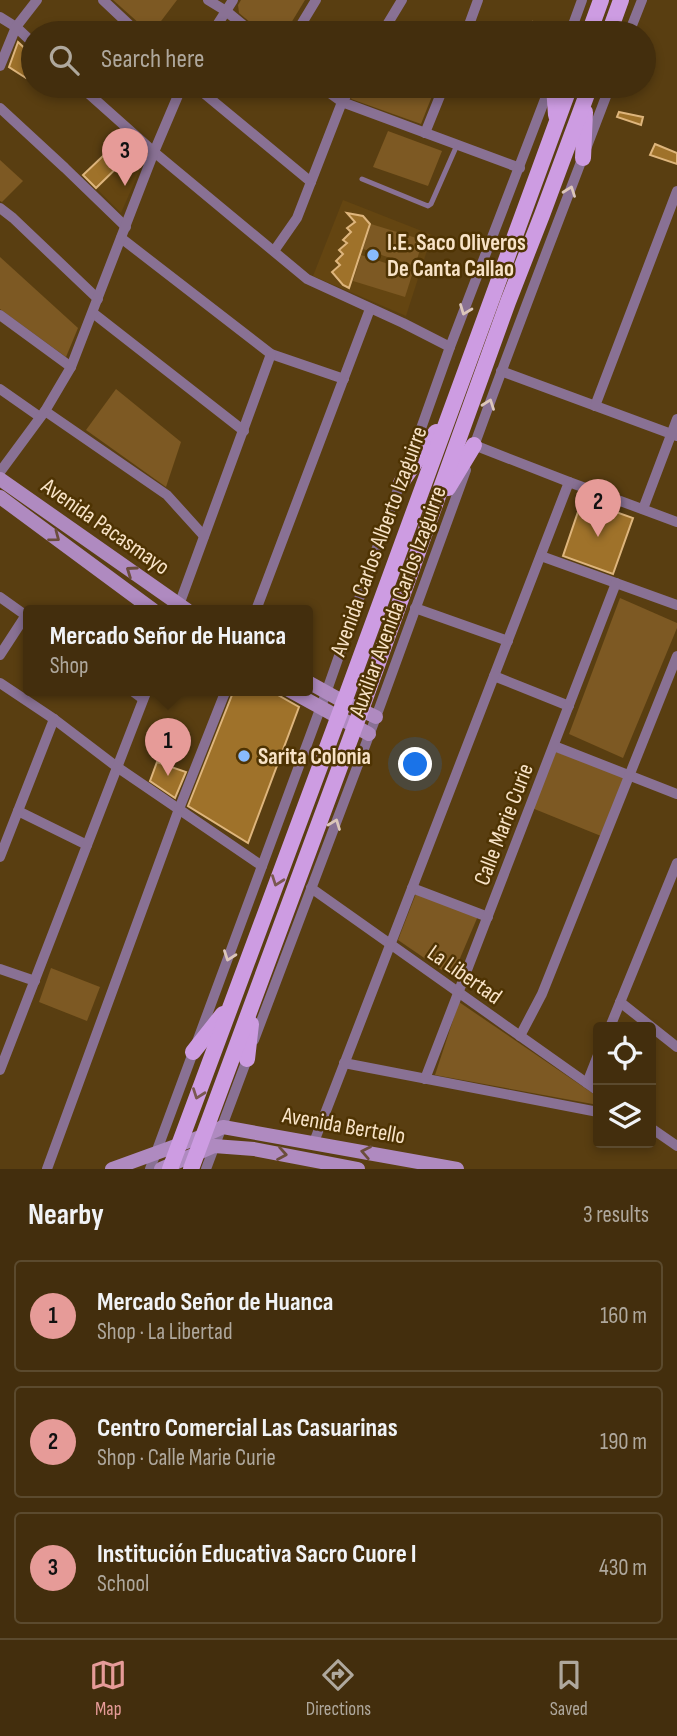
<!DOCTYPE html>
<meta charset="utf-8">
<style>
body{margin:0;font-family:"Sofia Sans Condensed",sans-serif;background:#4a3616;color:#f1f3f6}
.controls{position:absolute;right:21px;bottom:21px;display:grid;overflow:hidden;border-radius:7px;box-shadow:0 4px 10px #0003}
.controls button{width:63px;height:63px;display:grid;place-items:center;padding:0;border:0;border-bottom:2px solid #5b4a2e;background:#432e0d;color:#f1f3f6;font:35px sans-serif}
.you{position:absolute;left:416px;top:765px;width:24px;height:24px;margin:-18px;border:5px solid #fff;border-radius:50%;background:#1a73e8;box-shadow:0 0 0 10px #1a73e833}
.badge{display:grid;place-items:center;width:46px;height:46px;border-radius:50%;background:#e69b98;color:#111;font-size:23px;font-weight:700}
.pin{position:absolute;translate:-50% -58px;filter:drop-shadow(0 2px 4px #0008)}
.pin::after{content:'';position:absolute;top:37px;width:24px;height:21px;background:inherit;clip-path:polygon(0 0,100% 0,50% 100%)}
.popup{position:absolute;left:23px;top:605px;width:290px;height:91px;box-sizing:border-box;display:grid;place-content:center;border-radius:7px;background:#432e0d;filter:drop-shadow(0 2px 5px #0005);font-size:23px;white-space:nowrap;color:#afa89d}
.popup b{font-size:26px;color:#f1f3f6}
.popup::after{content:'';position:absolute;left:50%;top:100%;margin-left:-14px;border:14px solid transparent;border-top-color:#432e0d}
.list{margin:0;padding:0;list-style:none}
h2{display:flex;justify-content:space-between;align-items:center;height:91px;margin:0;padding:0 28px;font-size:30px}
h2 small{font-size:23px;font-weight:400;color:#afa89d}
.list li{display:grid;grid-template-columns:46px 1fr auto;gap:21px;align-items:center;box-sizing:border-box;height:112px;margin:0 14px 14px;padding:0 14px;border:2px solid #5b4a2e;border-radius:7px}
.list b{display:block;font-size:26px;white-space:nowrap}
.list p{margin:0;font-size:23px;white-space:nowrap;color:#afa89d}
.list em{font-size:23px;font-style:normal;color:#afa89d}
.icon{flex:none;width:38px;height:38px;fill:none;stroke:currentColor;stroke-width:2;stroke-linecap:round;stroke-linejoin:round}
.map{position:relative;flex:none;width:677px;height:1169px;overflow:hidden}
.search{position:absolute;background:#432e0d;box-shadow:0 4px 10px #0003;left:21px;right:21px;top:21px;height:77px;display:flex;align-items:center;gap:18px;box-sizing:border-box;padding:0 24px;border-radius:38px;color:#afa89d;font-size:26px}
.sheet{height:469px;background:#432e0d}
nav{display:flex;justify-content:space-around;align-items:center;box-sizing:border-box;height:98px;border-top:2px solid #5b4a2e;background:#432e0d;font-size:19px;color:#afa89d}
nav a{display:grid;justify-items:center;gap:4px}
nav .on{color:#e69b98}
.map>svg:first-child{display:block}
.built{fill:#644511}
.green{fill:#7d5923}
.building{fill:#9f722a;stroke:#deb57c;stroke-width:2}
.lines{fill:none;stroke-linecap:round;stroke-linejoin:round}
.lane{stroke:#897194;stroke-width:5}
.street{stroke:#897194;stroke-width:10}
.secondary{stroke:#af8ac0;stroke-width:14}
.primary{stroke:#cd9ce2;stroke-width:16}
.oneway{stroke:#dcc6ba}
.oneway2{stroke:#6b4d3c}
.oneway3{stroke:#7a5851}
.poi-dot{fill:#88bafc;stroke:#4e3303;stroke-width:2.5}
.labels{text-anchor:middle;stroke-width:5;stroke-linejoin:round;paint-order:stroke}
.poi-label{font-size:23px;font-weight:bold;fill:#f8e3c7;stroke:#4e3303;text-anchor:start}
.street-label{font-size:23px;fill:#f8e3c7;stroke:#4e3303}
</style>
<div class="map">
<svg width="677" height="1169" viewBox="0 0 677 1169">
<rect width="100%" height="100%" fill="#593e11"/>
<g class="built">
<path d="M135,150L145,158L121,213L96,188Z"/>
<path d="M343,200L432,235L406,316L313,276Z"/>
</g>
<g class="green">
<path d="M113,0H177L152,33H150Z"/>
<path d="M241,0H305L285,33H263L239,13L238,5Z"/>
<path d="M358,86H436L421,124L351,99Z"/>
<path d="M388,131L442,151L428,186L373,167Z"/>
<path d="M0,160L23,181L2,202L0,201Z"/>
<path d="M371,224L423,240L415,266L363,249Z"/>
<path d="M361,255L413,272L405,297L353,281Z"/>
<path d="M0,257L78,328L66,357L0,309Z"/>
<path d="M116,389L181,442L166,487L86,430Z"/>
<path d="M620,598L677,623V628L623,758L569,734Z"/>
<path d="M554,751L625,777L601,836L532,808Z"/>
<path d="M417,891L478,916L452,977L398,940Z"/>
<path d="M51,968L100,987L87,1021L39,1002Z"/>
<path d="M459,1002L598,1097V1105L435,1075Z"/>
</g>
<g class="building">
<path d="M533,22L561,32V33H530Z"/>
<path d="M18,42L33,56V70L26,78L9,67Z"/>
<path d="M619,112L643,117L641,125L617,117Z"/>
<path d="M123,137L135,150L96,188L83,175Z"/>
<path d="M655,144L677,153V164L650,155Z"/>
<path d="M347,213L363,216L370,224L349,288L343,285L332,272L340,265L336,261L343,254L339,250L347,243L343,240L351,232L347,228L355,222Z"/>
<path d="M582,500L633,518L613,574L563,556Z"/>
<path d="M234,690H269L299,707L248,843L188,806Z"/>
<path d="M157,762L186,772L175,798L150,781Z"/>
</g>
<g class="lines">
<path class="lane" d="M362,179L428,206L431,204L457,145"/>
<g class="street">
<path d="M103,0L138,33"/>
<path d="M208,0L226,11L253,33"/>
<path d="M0,17L16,27L33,43"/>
<path d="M212,33L233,0"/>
<path d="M296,33L316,0"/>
<path d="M382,33L402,0"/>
<path d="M466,33L478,0"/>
<path d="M570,33L582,0"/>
<path d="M629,33L642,0"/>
<path d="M0,66L16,27L37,0"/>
<path d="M80,86L154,152L307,279L403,323L450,347"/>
<path d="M195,86L311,182"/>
<path d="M320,86L342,102L520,168"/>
<path d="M0,108L65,168L126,227"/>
<path d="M425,133L444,86"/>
<path d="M0,208L13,218L98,299"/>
<path d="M121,238L271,354L344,379"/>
<path d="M274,251L297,218L342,102L352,86"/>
<path d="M93,313L244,431"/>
<path d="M0,315L71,367"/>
<path d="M501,371L677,436"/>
<path d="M0,389L40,417"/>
<path d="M595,406L677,191"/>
<path d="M45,411L167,495L204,536"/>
<path d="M474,445L569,482L677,522"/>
<path d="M473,449C517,327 564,207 610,86"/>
<path d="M408,465L450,347L550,86"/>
<path d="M0,472L45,411L71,367L154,152L182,86"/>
<path d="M643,509L677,419"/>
<path d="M541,556L677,605"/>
<path d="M0,597L28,617"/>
<path d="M179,605L271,354"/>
<path d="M415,608L508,641"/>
<path d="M256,610L370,309"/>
<path d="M0,655L26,615"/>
<path d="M494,676L569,706"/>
<path d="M0,683L54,719L117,767L262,866"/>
<path d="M131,690L143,699"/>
<path d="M554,746L677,794"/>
<path d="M18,811L87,845"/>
<path d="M0,857L54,719"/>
<path d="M311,888L598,1091"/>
<path d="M412,888L488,917"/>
<path d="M0,969L35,981"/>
<path d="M620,1002L677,1047"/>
<path d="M610,1027L677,863"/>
<path d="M520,1036L542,994L677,656"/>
<path d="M254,1040L376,717L466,470"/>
<path d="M344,1063L598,1112"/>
<path d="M0,1070L147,690"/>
<path d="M425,1079L616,583"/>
<path d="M587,1083L598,1055"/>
<path d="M651,1128L677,1146"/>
<path d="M314,1142L569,482"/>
<path d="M47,1169L179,809L226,690"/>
<path d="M150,1169L326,693L392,505L402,479"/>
<path d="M206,1169L249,1054"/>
</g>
<g class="secondary">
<path d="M0,479L187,610"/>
<path d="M0,497L153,610"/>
<path d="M308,682L344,702L376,717"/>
<path d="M289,690L369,734"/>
<path d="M112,1169L203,1136L223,1127L457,1169"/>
<path d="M161,1169L214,1146L254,1149L358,1169"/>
</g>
<g class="primary">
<path d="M589,33L601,0"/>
<path d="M609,33L621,0"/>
<path d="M554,86L556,115"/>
<path d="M583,158L585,112"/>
<path d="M401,483L436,432"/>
<path d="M448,488L474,445"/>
<path d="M193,1052L223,1014"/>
<path d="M247,1059L251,1024"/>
<path d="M170,1169L344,702L570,86"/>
<path d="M191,1169L361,710L508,302L542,215L590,86"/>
</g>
</g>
<defs><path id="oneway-chevron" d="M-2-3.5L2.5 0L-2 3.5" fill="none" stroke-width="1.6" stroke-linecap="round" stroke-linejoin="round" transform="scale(1.75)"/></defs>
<g class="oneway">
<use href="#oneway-chevron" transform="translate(570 191) rotate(-70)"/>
<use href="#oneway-chevron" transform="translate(465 310) rotate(111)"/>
<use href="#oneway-chevron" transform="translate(489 404) rotate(-70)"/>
<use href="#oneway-chevron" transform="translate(335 824) rotate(-69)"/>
<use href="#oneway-chevron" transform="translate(229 956) rotate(110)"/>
</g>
<g class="oneway2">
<use href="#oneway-chevron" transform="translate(55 537) rotate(37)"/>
<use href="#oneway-chevron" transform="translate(131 571) rotate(-145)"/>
<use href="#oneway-chevron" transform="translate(366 1152) rotate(-169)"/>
<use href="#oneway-chevron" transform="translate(282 1154) rotate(10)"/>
</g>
<g class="oneway3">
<use href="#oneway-chevron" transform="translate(277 881) rotate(110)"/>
<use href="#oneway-chevron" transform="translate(198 1094) rotate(110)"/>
</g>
<g class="poi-dot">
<circle cx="373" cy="255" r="7"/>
<circle cx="244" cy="756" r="7"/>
</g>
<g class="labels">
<g class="poi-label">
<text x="387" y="250">I.E. Saco Oliveros<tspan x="387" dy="26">De Canta Callao</tspan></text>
<text x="258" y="764">Sarita Colonia</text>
</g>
<g class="street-label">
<text transform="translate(106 526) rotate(35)" y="8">Avenida Pacasmayo</text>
<text transform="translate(378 541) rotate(-70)" y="8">Avenida Carlos Alberto Izaguirre</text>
<text transform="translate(397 601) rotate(-70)" y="8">Auxiliar Avenida Carlos Izaguirre</text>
<text transform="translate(503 824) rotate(-69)" y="8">Calle Marie Curie</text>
<text transform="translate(465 974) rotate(35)" y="8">La Libertad</text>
<text transform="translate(344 1125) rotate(10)" y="8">Avenida Bertello</text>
</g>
</g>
</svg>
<div class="controls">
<button><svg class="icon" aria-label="locate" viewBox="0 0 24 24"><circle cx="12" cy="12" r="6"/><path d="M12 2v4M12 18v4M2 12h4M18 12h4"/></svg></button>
<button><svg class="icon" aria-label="layers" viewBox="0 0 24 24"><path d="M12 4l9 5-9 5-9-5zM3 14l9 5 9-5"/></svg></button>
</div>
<div class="you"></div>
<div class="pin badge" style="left:168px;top:776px">1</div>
<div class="popup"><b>Mercado Señor de Huanca</b>Shop</div>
<div class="pin badge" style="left:598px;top:537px">2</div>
<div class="pin badge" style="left:125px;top:186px">3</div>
<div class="search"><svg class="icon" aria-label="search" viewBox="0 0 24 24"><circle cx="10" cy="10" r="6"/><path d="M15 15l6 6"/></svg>Search here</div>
</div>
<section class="sheet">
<h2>Nearby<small>3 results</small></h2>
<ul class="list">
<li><span class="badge">1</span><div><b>Mercado Señor de Huanca</b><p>Shop · La Libertad</p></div><em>160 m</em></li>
<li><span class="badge">2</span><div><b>Centro Comercial Las Casuarinas</b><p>Shop · Calle Marie Curie</p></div><em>190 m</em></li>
<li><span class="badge">3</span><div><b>Institución Educativa Sacro Cuore I</b><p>School</p></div><em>430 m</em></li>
</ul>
</section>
<nav>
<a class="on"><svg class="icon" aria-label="map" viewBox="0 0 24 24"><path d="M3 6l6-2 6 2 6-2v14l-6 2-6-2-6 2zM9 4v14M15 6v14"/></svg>Map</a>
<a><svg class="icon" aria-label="directions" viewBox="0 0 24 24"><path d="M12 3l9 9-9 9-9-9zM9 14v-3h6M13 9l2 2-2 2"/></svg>Directions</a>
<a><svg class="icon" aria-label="saved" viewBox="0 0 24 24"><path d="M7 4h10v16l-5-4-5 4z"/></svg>Saved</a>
</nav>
